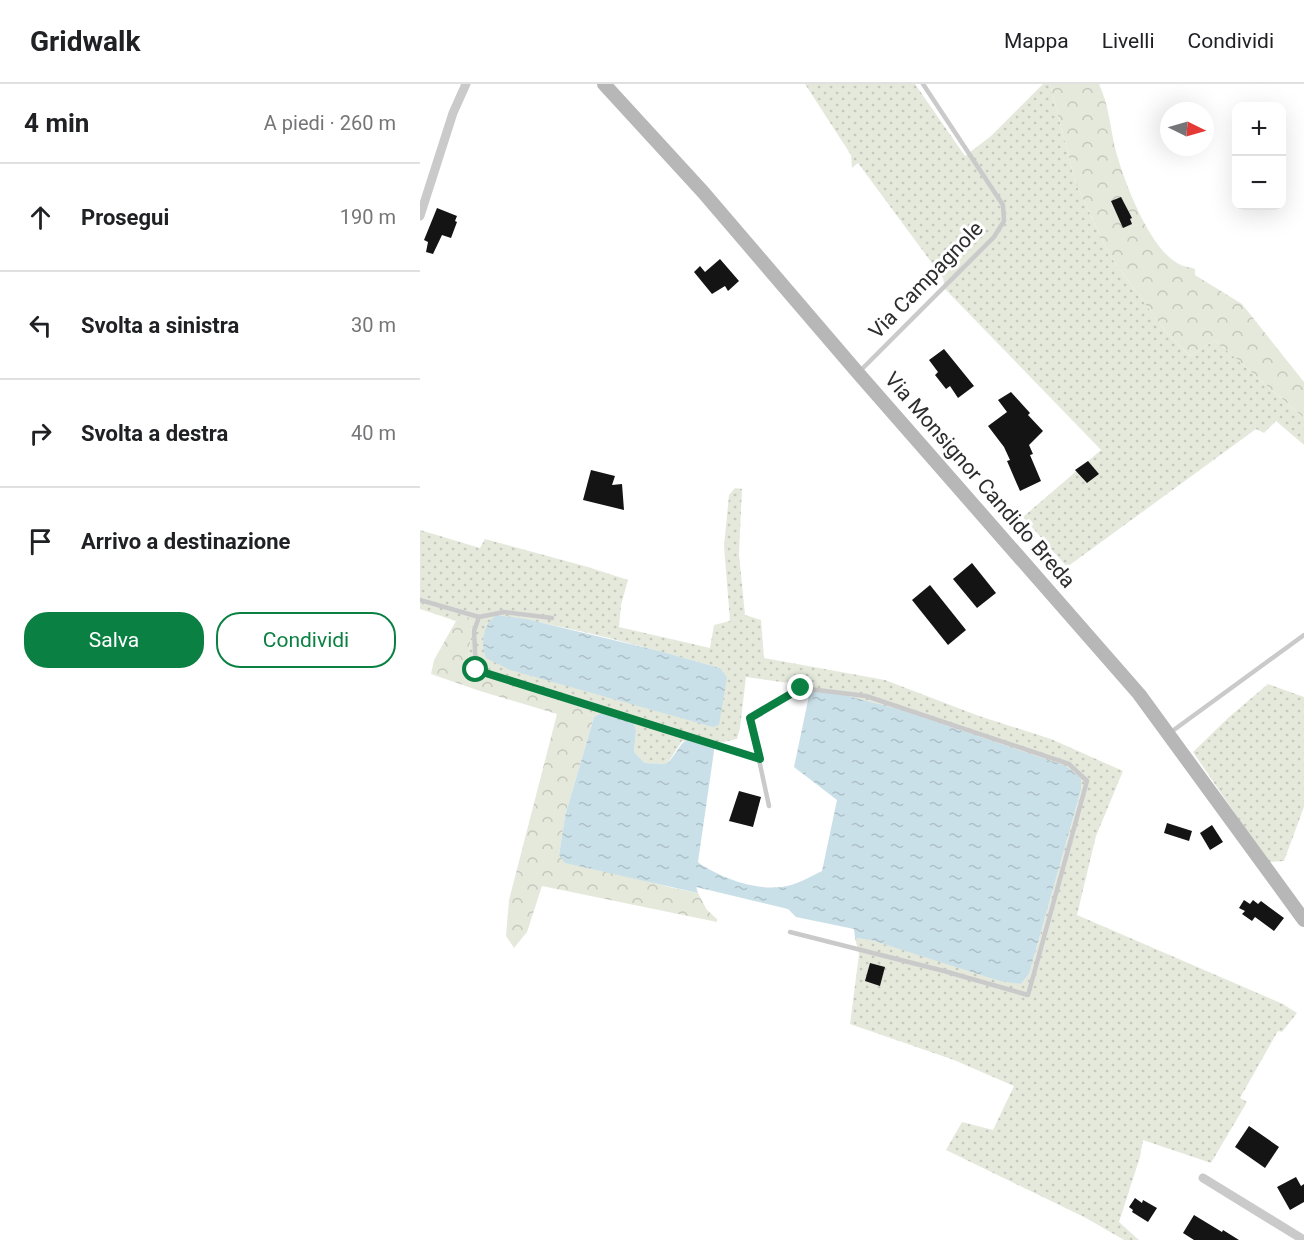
<!DOCTYPE html>
<html lang="it">
<meta charset="utf-8">
<style>
body{margin:0;font-family:Roboto,sans-serif;background:#f2f2f2;color:#202124}
.controls{position:absolute;right:18px;top:18px;display:grid;overflow:hidden;border-radius:12px;box-shadow:0 6px 24px #0002}
.controls button{width:54px;height:54px;display:grid;place-items:center;padding:0;border:0;border-bottom:2px solid #e0e0e0;background:#fff;color:#202124;font:30px sans-serif}
.compass{position:absolute;left:740px;top:18px;width:54px;height:54px;border-radius:50%;background:#fff;box-shadow:0 6px 24px #0002;rotate:95deg}
.stop{position:absolute;width:18px;height:18px;margin:-14px;border:4px solid #0b8043;border-radius:50%;background:#fff}
.stop.end{background:#0b8043;border-color:#fff;box-shadow:0 2px 6px #0008}
.list{margin:0;padding:0;list-style:none}
h2{display:flex;justify-content:space-between;align-items:center;height:78px;margin:0;padding:0 24px;font-size:26px}
h2 small{font-size:20px;font-weight:400;color:#757577}
.list li{display:grid;grid-template-columns:39px 1fr auto;gap:18px;align-items:center;box-sizing:border-box;height:108px;padding:0 24px;border-top:2px solid #e0e0e0}
.list b{display:block;font-size:22px;white-space:nowrap}
.list em{font-size:20px;font-style:normal;color:#757577}
.actions{display:flex;gap:12px;padding:18px 24px}
.actions a{flex:1;padding:14px 0;border:2px solid #0b8043;border-radius:24px;text-align:center;font-size:21px;color:#0b8043}
.actions .main{background:#0b8043;color:#fff}
.icon{flex:none;width:33px;height:33px;fill:none;stroke:currentColor;stroke-width:2;stroke-linecap:round;stroke-linejoin:round}
.map{position:relative;flex:none;width:884px;height:1156px;overflow:hidden}
header{display:flex;align-items:center;gap:36px;box-sizing:border-box;height:84px;padding:0 30px;background:#fff;border-bottom:2px solid #e0e0e0}
header strong{font-size:28px}
nav{display:flex;gap:33px;margin-inline-start:auto;font-size:21px}
main{display:flex}
aside{flex:1;background:#fff}
.map>svg:first-child{display:block}
.grass{fill:url(#grass-dots);fill-rule:evenodd}
.forest{fill:url(#forest-crowns)}
.water{fill:url(#water-ripples)}
.building{fill:#141414}
.lines{fill:none;stroke-linecap:round;stroke-linejoin:round}
.lane{stroke:#cacaca;stroke-width:4.5}
.street{stroke:#cacaca;stroke-width:9}
.secondary{stroke:#b7b7b7;stroke-width:14}
.route{stroke:#0b8043;stroke-width:8}
.labels{text-anchor:middle;stroke-width:6;stroke-linejoin:round;paint-order:stroke}
.street-label{font-size:21px;fill:#2d2d2d;stroke:#fff}
</style>
<header>
<strong>Gridwalk</strong>
<nav><a>Mappa</a><a>Livelli</a><a>Condividi</a></nav>
</header>
<main>
<aside>
<h2>4 min<small>A piedi · 260 m</small></h2>
<ul class="list">
<li><svg class="icon" aria-label="ahead" viewBox="0 0 24 24"><path d="M12 20V5M6 11l6-6 6 6"/></svg><div><b>Prosegui</b></div><em>190 m</em></li>
<li><svg class="icon" aria-label="left" viewBox="0 0 24 24"><path d="M17 20v-9H6M10 6l-5 5 5 5"/></svg><div><b>Svolta a sinistra</b></div><em>30 m</em></li>
<li><svg class="icon" aria-label="right" viewBox="0 0 24 24"><path d="M7 20v-9h11M14 6l5 5-5 5"/></svg><div><b>Svolta a destra</b></div><em>40 m</em></li>
<li><svg class="icon" aria-label="arrive" viewBox="0 0 24 24"><path d="M6 21V4h12l-3 4 3 4H6"/></svg><div><b>Arrivo a destinazione</b></div></li>
</ul>
<div class="actions"><a class="main">Salva</a><a>Condividi</a></div>
</aside>
<div class="map">
<svg width="884" height="1156" viewBox="0 0 884 1156">
<defs>
<pattern id="grass-dots" width="8" height="8" patternUnits="userSpaceOnUse" patternTransform="scale(1.5)"><rect width="8" height="8" fill="#e5e9dc"/><path d="M2 2h.1M6 6h.1" fill="none" stroke="#c5c8bd" stroke-width="1.8" stroke-linecap="round"/></pattern>
<pattern id="forest-crowns" width="20" height="18" patternUnits="userSpaceOnUse" patternTransform="scale(1.5)"><rect width="20" height="18" fill="#e5e9dc"/><path d="M2 6a3 3 0 1 1 6 0M12 15a3 3 0 1 1 6 0" fill="none" stroke="#c5c8bd"/></pattern>
<pattern id="water-ripples" width="26" height="14" patternUnits="userSpaceOnUse" patternTransform="scale(1.5)"><rect width="26" height="14" fill="#cae0e8"/><path d="M2 4q2-2 4 0t4 0M15 11q2-2 4 0t4 0" fill="none" stroke="#aec0c7"/></pattern>
</defs>
<rect width="100%" height="100%" fill="#fff"/>
<g class="grass">
<path d="M385,0H495L545,72L571,52L623,0H630L656,100L690,172L746,248L770,272L795,256L884,334V361L856,337L844,349L836,345L647,483L603,433L681,366L525,205L523,194L438,79L432,84L431,71Z"/>
<path d="M315,404L322,405L319,470L325,531L341,536L344,574L465,596L559,632L631,655L703,687L676,752L657,831L863,920L877,929L862,948L858,947L820,1014L827,1018L791,1079L723,1056L720,1073L699,1138L719,1156H704L666,1134L526,1066L542,1038L573,1046L594,1002L534,976L430,940L439,870L435,854L451,856L601,900L609,890L661,706L390,607V602L326,593L320,644L317,655L294,660L262,657L247,680L225,679L214,668L216,647L185,626L174,633L58,588L48,575L52,542L47,531L36,537L0,525V446L60,464L65,455L168,483L208,496L201,521L199,543L290,564L294,541L310,537L304,462L309,411ZM77,531C152,542 227,564 300,584Z"/>
<path d="M848,600L884,613V723L864,777L848,778L773,668L808,634Z"/>
</g>
<g class="forest">
<path d="M630,0H679C690,23 690,47 697,71C706,102 731,168 761,181C765,183 771,183 775,185V191L822,220L884,298V334L795,256L770,272L746,248L690,172L656,100Z"/>
<path d="M47,530L52,542L48,575L58,588L128,606L162,620L165,629L174,633L145,732L139,771L249,803L278,809L287,826L297,835V838L122,802L107,848L94,864L86,852L89,816L137,630L60,607L11,590L14,576L36,537Z"/>
</g>
<g class="water">
<path d="M77,531L106,535L239,567L300,584L307,593L299,641L293,643L90,586L66,574C60,560 63,539 77,531Z"/>
<path d="M390,607L420,610L481,626L646,682L661,695V706L609,890L601,900L580,897L451,856L435,854L434,845L376,833L368,825L276,803L278,809L145,779L139,771L145,732L174,633L185,626L212,634L216,647L214,668L225,679L247,680C269,654 257,651 295,660L278,778L280,780C304,795 338,808 367,802C378,800 391,792 402,787L417,716L374,683Z"/>
</g>
<g class="building">
<path d="M701,113L712,134L710,135L712,140L703,144L691,117Z"/>
<path d="M17,124L37,132L35,137L37,138L31,154L22,151L13,170L6,168L8,158L4,156Z"/>
<path d="M300,175L319,197L308,207L305,202L292,210L274,188L280,182L285,188Z"/>
<path d="M524,265L554,302L538,314L530,302L526,305L515,291L518,288L509,276Z"/>
<path d="M591,308L610,329L608,331L623,347L609,361L613,370L610,371L621,397L600,407L587,377L590,376L584,363L568,342L587,328L578,316Z"/>
<path d="M668,377L679,390L667,399L655,386Z"/>
<path d="M171,386L195,392L192,401L202,400L204,426L163,416Z"/>
<path d="M552,479L576,509L557,524L533,495Z"/>
<path d="M510,501L546,546L528,561L492,516Z"/>
<path d="M319,707L341,713L333,743L309,737Z"/>
<path d="M747,739L772,747L769,757L744,749Z"/>
<path d="M792,741L803,758L790,766L780,749Z"/>
<path d="M824,816L830,820L833,816L838,820L841,817L864,834L854,847L835,833L832,837L822,830L825,827L819,824Z"/>
<path d="M450,879L465,883L460,902L445,897Z"/>
<path d="M829,1042L859,1063L845,1084L815,1063Z"/>
<path d="M876,1093L881,1102L884,1100V1118L870,1126L857,1103Z"/>
<path d="M715,1114L722,1119L723,1116L737,1124L728,1138L712,1128L713,1126L709,1123Z"/>
<path d="M774,1131L802,1148L803,1146L819,1156H774L763,1149Z"/>
</g>
<g class="lines">
<g class="lane">
<path d="M440,287L574,153L584,137L583,121L503,0"/>
<path d="M0,516L59,533"/>
<path d="M132,534L84,528L59,533L54,547L56,586L340,675"/>
<path d="M751,648L884,551"/>
<path d="M349,722L330,634L381,604L446,612L649,680L667,697L608,911L524,887L370,848"/>
</g>
<g class="street">
<path d="M0,132L33,29L46,0"/>
<path d="M783,1094L884,1156"/>
</g>
<path class="secondary" d="M184,0L283,108L438,289L719,610L884,836"/>
</g>
<g class="lines">
<path class="route" d="M56,586L340,675L330,634L381,604"/>
</g>
<g class="labels">
<g class="street-label">
<text transform="translate(506 196) rotate(-46)" y="7">Via Campagnole</text>
<text transform="translate(560 396) rotate(49)" y="7">Via Monsignor Candido Breda</text>
</g>
</g>
</svg>
<div class="controls">
<button>+</button>
<button>−</button>
</div>
<svg class="compass" viewBox="-18 -18 36 36"><path d="M0-13l5 13h-10z" fill="#e53935"/><path d="M0 13l5-13h-10z" fill="#757577"/></svg>
<div class="stop" style="left:56px;top:586px"></div>
<div class="stop end" style="left:381px;top:604px"></div>
</div>
</main>
